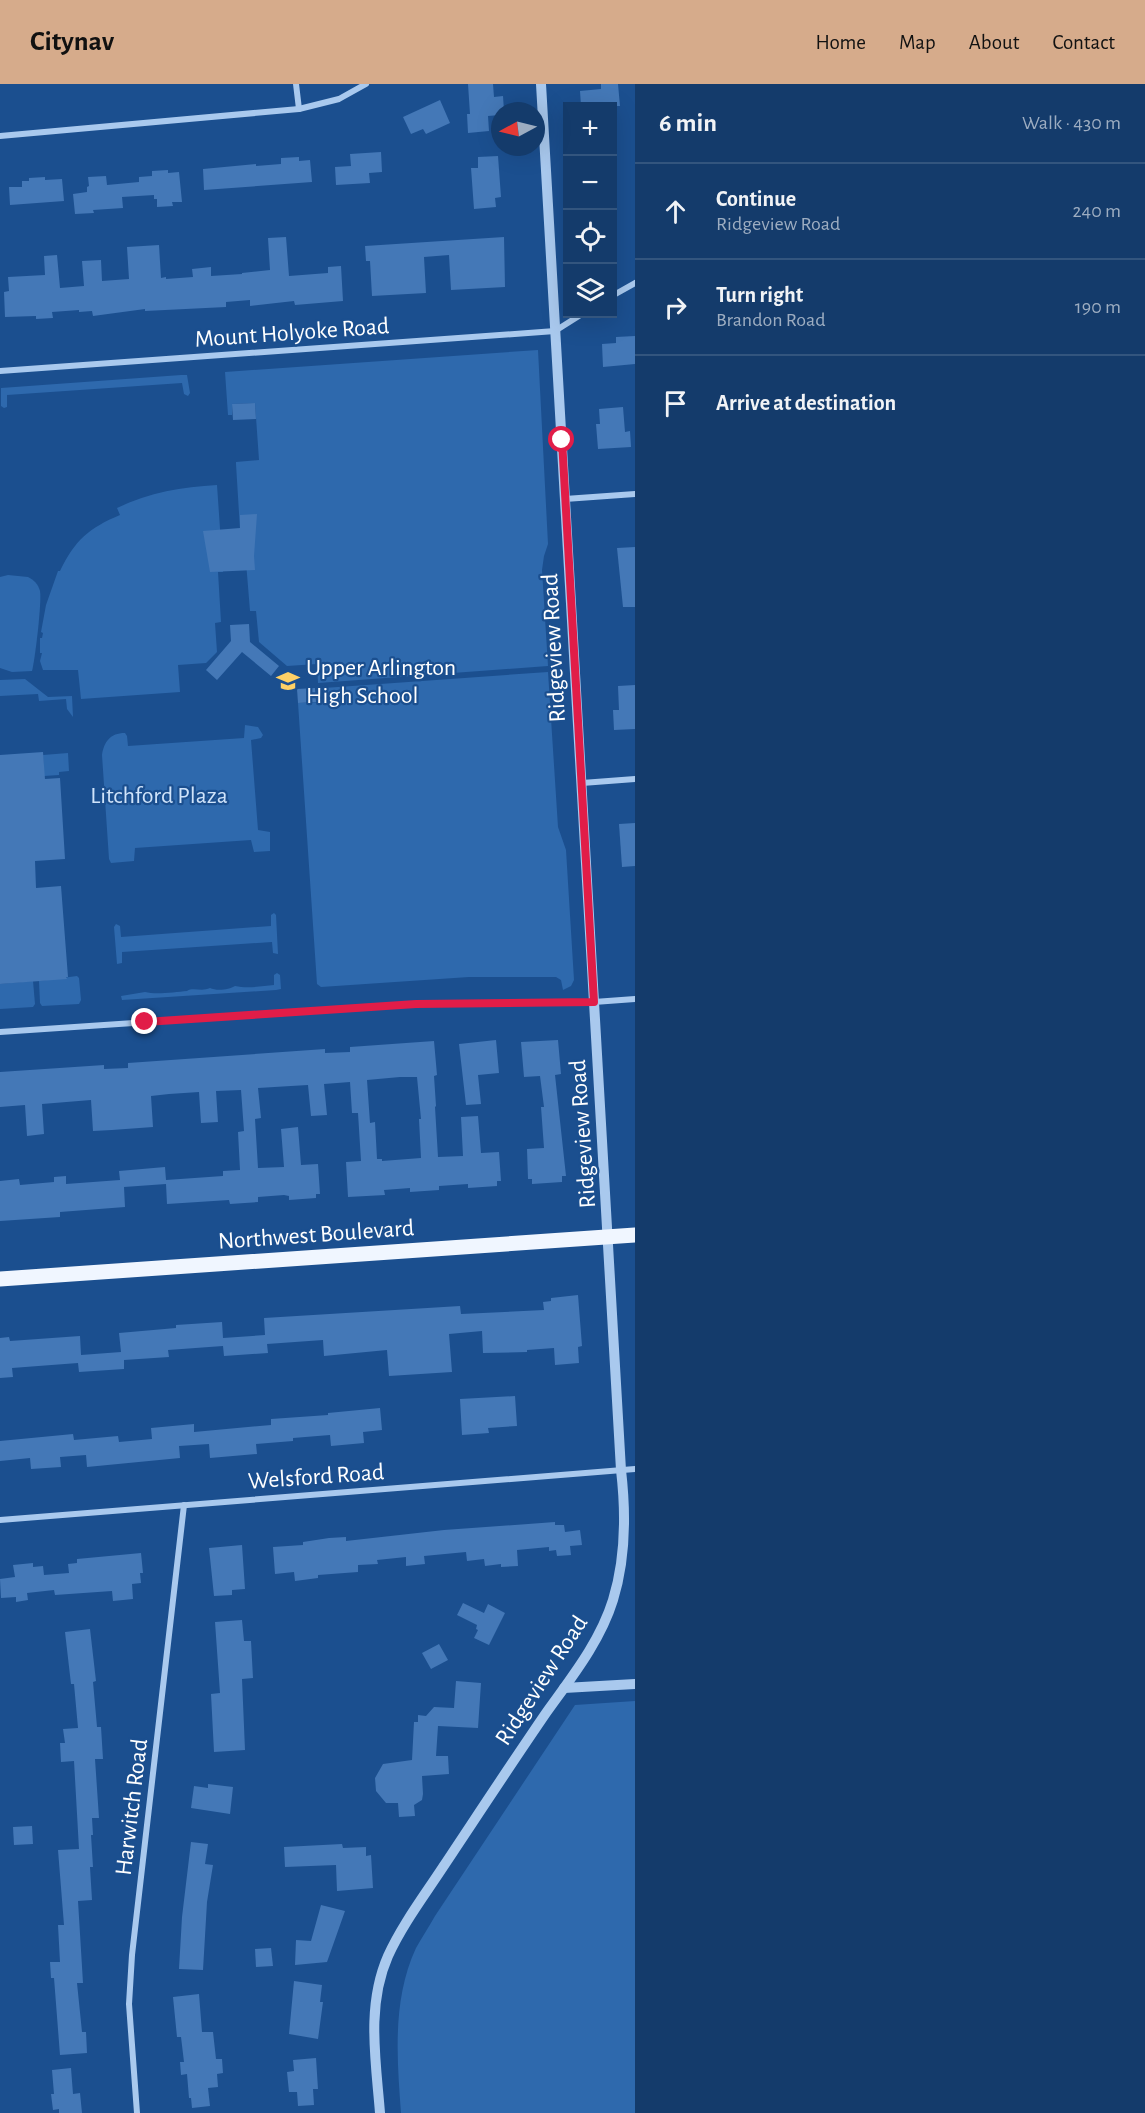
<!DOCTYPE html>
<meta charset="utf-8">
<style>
body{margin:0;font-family:"Alegreya Sans",sans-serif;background:#1d4271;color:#f1f3f6}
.controls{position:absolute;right:18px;top:18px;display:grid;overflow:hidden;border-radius:0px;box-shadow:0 6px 24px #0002}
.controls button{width:54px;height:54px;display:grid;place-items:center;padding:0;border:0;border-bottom:2px solid #33557e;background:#143b6b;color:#f1f3f6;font:30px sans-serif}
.compass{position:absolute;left:491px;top:18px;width:54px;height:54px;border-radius:50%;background:#143b6b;box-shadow:0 6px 24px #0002;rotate:263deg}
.stop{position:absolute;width:18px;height:18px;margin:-14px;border:4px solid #e11d48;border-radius:50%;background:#fff}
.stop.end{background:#e11d48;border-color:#fff;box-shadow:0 2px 6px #0008}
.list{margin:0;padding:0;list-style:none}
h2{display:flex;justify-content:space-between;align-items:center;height:78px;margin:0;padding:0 24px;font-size:26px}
h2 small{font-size:20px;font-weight:400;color:#9dadc1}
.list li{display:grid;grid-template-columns:39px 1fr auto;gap:18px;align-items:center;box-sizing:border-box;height:96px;padding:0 24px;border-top:2px solid #33557e}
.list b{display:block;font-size:22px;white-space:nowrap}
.list p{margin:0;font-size:20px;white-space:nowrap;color:#9dadc1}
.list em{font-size:20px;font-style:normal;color:#9dadc1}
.icon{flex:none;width:33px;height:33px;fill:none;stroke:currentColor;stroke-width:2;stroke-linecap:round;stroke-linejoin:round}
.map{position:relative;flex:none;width:635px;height:2029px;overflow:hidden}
header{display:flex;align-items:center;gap:36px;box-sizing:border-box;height:84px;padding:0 30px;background:#d6ab8b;color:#111}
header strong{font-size:28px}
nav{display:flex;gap:33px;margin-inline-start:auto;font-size:21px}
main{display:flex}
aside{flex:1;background:#143b6b}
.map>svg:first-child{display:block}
.green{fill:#2e69ad}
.building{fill:#4478b7;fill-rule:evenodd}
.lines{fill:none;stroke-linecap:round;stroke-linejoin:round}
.minor{stroke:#a9c9ee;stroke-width:6}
.tertiary{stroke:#a9c9ee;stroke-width:10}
.primary{stroke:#f0f6ff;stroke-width:15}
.route{stroke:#e11d48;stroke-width:8}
.labels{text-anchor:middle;stroke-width:4.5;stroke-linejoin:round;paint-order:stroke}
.street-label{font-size:24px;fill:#fff;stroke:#1b4f8f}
.poi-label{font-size:24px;fill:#fff;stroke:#1b4f8f;text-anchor:start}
.park-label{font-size:24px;fill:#cfe3fa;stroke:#1b4f8f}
</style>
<header>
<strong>Citynav</strong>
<nav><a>Home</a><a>Map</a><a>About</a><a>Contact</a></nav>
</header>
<main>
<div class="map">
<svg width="635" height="2029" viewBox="0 0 635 2029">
<rect width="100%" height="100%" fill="#1b4f8f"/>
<g class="green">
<path d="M538,266L548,460L544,472L542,486L548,582L318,599L317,580L287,582L259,558L256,527H250L246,478H242L236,380V378L259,376L255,319L232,320V331H228L225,288Z"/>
<path d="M181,291H187L190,309L188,312L184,310L182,299L7,311V323L4,324L1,322V304Z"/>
<path d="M217,401L223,488H218L221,538L215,539L217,568L206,579L178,581L180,608L81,615L78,586H43L40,577L42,569H40V554H42L43,549L41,548L46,521L58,487H60C75,456 89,444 120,431L117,424C150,408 182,403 217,401Z"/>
<path d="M8,491L28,493C34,496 38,500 40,507C42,517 35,576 32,587L12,588L0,584V493Z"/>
<path d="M548,588L558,743L566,766L574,896L571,902L563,906L561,896L556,893H469L321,903L317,900L298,619L324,618V604Z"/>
<path d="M25,595L48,613L72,612L73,633L67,625L66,615L39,617L38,610L0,612V596Z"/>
<path d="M245,641L258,643L263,651L261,654L251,656L258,746L270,748V767L254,768L251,756L135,764L134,777L111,779L109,775L102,671C104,658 110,649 125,649L127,652L128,662L244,654Z"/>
<path d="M68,669L69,687L59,688V691L44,692L43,671Z"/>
<path d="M274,829L276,831L278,870L273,869L272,858L122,868V879L117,880L114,843L116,840L120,842L121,853L271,842V831Z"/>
<path d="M277,889L280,891L281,905L276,906L122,916L121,912L145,908C156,911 175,908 187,907C193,903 202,908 210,904C216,907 229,906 235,902C248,905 262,902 274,901V891Z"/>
<path d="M77,892L79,894L81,916L79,920L42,922L40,919L39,897Z"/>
<path d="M33,897L35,920L33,923L0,925V900Z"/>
<path d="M635,1617V2029H401C397,1974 392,1916 416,1864C422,1853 429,1843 435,1832L575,1621Z"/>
</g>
<g class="building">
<path d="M468,0H493L494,13L503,12L504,27H500V31L488,32L489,47L468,49L467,30H470Z"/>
<path d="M601,0H618L620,22H581L580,7L601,5Z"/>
<path d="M440,16L450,39L426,50L423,45L411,50L403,33Z"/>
<path d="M381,68L382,88L369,89L370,99L336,101L335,83L351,82L350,70Z"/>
<path d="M498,72L501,113L495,114L496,123L474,125L471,84H478V73Z"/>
<path d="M299,73V77L310,76L312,98L204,106L203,85L256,80V82L281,80V74Z"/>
<path d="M168,86V89L179,88L182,118H172L173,122L157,123V115H154V111L122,113L123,124L93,126L94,129L75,130L73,110L87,108V103L89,102L88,93L106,92L107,101L139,98V93L152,92V87Z"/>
<path d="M45,93V96L62,95L64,117L10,121L9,103H22V97H29V94Z"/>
<path d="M286,153L289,192L328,189V183L341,182L343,217L295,221L294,217L250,222V216L226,218V223L145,227V225L93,232L92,227L79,228V226L52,228L53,234L36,235V232L5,233L4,208L9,207L8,193L45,191L44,172L57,171L60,204L84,202L82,177L101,176L102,197L129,195L127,163L159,161L161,194L166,193V195L193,193L192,185L211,183V192L242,190V189L270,186L268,154Z"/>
<path d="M504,153L505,203L451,206L449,171L424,173L426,209L372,212L370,177H366L365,162Z"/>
<path d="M635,252V280L603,283L602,260L616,259V253Z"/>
<path d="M255,319L256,335L233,336L232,320Z"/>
<path d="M623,323L625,348L630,347L631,363L598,365L596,340H600L599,325Z"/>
<path d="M257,430L254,472L255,486L210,488L203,447L240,444V431Z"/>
<path d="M635,463V523H623L617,464Z"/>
<path d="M249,540L250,558L279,582L271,592L242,568L217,596L206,586L231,557L230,541Z"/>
<path d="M635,601V645L614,646L613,626H619L618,602Z"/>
<path d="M315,604L316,618L298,619L297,605Z"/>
<path d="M43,668L45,695L60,694L65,775L35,777L36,804L61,802L68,893H66L67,895L0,900V671Z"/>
<path d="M635,739V782L622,783L619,740Z"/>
<path d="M496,956L499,989L478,991L481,1020L466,1021L459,960Z"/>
<path d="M558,956L561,990L555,991L566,1092H562V1098L532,1100V1095H528L527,1065L544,1064L541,1023H544L540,992L524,993L521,958Z"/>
<path d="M434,957L437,991L434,992L436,1022L435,1023L438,1073L463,1072L461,1033L478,1032L481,1069L499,1068L501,1097H497V1102L468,1104V1100L439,1102V1106L410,1108V1104L384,1106L385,1111L348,1113L346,1078L361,1077L358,1029H352L350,998L324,1000L327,1031L311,1032L308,1001L291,1002L258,1004L261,1034L255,1035L258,1084L284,1083L281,1045L298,1043L301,1081L318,1080L320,1110H316V1114L289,1116V1112L284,1111L258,1113V1118L230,1120L229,1116L167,1120L166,1100L124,1103L125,1123L60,1128V1133L0,1137V1097L19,1095L20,1101L54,1098V1093L66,1092V1100L120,1096L119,1087L165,1083L166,1096L223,1092V1087L240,1086L238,1048L244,1047L241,1006L216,1007L218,1038L201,1039L199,1008L169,1010L151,1012L153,1043L112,1046L93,1047L91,1016L42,1020L44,1050L27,1052L25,1021L0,1023V988L104,981V985L128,984V979L325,965V969L350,968V963ZM400,993H417L421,1035H419L421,1074L382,1077V1075H377L375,1038L370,1039L367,996Z"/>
<path d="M578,1211L582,1262L578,1263L579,1279L555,1281L554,1264L527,1266V1268L483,1269L482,1247L449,1250L452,1288L389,1292L387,1266L324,1272L323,1256L267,1260L268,1269L224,1272L223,1262L168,1266L169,1273L124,1276V1285L79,1288L78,1279L12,1284L13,1293L0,1294V1254L9,1253L10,1257L80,1252L81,1271L121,1268L119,1249L176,1244V1241L222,1238L223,1254L265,1251L264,1234L460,1222L461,1230L544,1226L543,1218L551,1217V1214Z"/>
<path d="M515,1312L517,1342L488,1344L489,1349L462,1351L460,1315Z"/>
<path d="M380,1324L382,1346L363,1348L364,1359L331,1362L330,1351L293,1354V1357L256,1360L257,1370L210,1374L209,1360L179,1362L180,1374L87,1383L86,1371L60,1373L61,1383L31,1385L30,1374L0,1377V1357L73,1350L74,1356L118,1352L119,1358L152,1355L151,1344L194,1340V1348L271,1341V1335L328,1331V1329Z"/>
<path d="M555,1438V1441H564L565,1448L580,1446L582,1461L570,1462L571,1471L557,1472L556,1466L549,1467V1463L517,1466L518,1482L501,1483V1480L485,1482L484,1475L467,1477L466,1468L424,1472L425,1480L406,1482V1473L377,1476L378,1480L358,1481V1488L318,1491V1494L295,1497L294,1488L275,1490L273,1463L303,1461V1458L329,1454L346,1453V1457L444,1446Z"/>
<path d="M242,1461L245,1505L232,1506V1511L214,1512L209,1464Z"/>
<path d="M141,1469L143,1489H140L141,1499L132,1500L133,1515L113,1517L112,1507L55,1511L54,1506L27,1509L28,1516L16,1518V1513L1,1514L0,1495L15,1493L13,1481L33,1479V1483L43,1482L44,1491L69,1489L68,1480L77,1479V1475Z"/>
<path d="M463,1519L484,1529L488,1520L505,1529L489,1561L474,1554L478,1546L476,1545L477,1541L457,1531Z"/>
<path d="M242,1536L244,1557H251L253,1594L242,1595L245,1666L214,1668L211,1610L220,1609L215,1538Z"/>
<path d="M90,1545L96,1597L93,1598L97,1643H101L103,1675H95L99,1734H92L93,1751H91L93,1783H90L92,1816L78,1817L83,1899H77L82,1948H86L87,1969L60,1971L54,1894H51L50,1878H60L58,1841H64L58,1766L79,1765L74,1677L61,1678L60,1659H65L63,1645L78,1644L74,1600H71L65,1548Z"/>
<path d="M439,1560L448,1576L431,1585L422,1569Z"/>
<path d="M456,1597L481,1599L478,1644L438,1642L436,1672H448L449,1690L422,1692L423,1710L422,1716L414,1721L415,1732L399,1733L398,1719H386L376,1707L375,1694L383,1680L412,1676L414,1638H418V1631L426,1632L434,1623L454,1624Z"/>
<path d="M208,1700L233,1703L230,1730L191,1724L194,1702L208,1704Z"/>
<path d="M32,1742L33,1760L14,1761L13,1743Z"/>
<path d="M191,1758L208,1760L205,1780L213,1781L207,1818L203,1886L179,1885L182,1833Z"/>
<path d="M342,1760L343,1764L366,1763V1772L371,1771L373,1804L337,1807L336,1781L285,1783L284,1763Z"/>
<path d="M321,1821L345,1827L327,1878L295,1881L296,1856L311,1857Z"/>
<path d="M271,1864L273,1882L256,1883L255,1865Z"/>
<path d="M294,1897L322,1901L320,1918H323L318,1955L289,1950Z"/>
<path d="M199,1910L202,1948H213L216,1975H222L223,1989L217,1990L218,2003L208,2004L210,2022L192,2024L191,2014H189L187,1990L181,1991L180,1978H184L181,1953H177L173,1913Z"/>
<path d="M316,1974L318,2005H313L314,2021L298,2022L297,2008H289L287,1988L294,1987L293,1976Z"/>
<path d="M71,1984L73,2010L80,2009L82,2029H59V2025L53,2026L51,2010H54L52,1986Z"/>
</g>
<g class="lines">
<g class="minor">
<path d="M296,0L299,25"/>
<path d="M0,52L299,25L339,15L366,0"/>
<path d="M612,212L635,199"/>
<path d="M0,287L555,247L582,230"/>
<path d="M565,415L635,410"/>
<path d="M582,699L635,695"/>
<path d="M0,948L416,920L594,918L635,915"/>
<path d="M0,1436L635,1385"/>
<path d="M137,2029L129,1920L132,1871L184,1421"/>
</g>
<g class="tertiary">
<path d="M564,1604L635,1600"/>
<path d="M380,2029C376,1977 366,1922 388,1872C402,1841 424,1812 443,1783C477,1732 511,1680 546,1629C571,1594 600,1558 613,1516C626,1474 626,1429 621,1386L541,0"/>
</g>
<path class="primary" d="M0,1195L635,1151"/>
</g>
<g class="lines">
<path class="route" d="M145,938L416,920L594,918L562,356"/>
</g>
<defs>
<g id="school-bare" transform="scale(1.8)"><path d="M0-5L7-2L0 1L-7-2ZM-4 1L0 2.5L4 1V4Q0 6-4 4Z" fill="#ffd166" stroke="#1b4f8f" stroke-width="2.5" paint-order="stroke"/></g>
</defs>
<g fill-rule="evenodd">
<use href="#school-bare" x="288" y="597"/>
</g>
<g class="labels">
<g class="street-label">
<text transform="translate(292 248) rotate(-4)" y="8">Mount Holyoke Road</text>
<text transform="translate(553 564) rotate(-93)" y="8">Ridgeview Road</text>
<text transform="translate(582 1050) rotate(-94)" y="8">Ridgeview Road</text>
<text transform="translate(316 1150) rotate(-4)" y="8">Northwest Boulevard</text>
<text transform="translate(316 1392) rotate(-4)" y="8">Welsford Road</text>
<text transform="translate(541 1596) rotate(-57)" y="8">Ridgeview Road</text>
<text transform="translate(131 1723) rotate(-83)" y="8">Harwitch Road</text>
</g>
<g class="poi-label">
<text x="306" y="591">Upper Arlington<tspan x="306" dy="28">High School</tspan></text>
</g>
<g class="park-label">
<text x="159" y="719">Litchford Plaza</text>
</g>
</g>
</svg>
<div class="controls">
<button>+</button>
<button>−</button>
<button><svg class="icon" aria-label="locate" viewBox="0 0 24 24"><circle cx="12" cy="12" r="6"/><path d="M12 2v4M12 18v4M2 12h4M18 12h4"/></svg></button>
<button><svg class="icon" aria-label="layers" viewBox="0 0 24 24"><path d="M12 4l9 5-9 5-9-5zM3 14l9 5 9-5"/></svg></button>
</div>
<svg class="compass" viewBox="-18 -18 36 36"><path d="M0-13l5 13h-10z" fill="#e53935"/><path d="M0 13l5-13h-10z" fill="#9dadc1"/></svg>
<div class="stop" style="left:562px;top:356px"></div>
<div class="stop end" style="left:145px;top:938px"></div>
</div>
<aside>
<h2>6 min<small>Walk · 430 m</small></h2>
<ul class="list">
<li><svg class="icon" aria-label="ahead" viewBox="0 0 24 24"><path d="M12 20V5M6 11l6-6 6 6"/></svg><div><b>Continue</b><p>Ridgeview Road</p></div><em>240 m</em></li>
<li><svg class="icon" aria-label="right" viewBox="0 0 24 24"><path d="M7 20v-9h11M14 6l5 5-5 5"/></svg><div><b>Turn right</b><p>Brandon Road</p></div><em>190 m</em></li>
<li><svg class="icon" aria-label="arrive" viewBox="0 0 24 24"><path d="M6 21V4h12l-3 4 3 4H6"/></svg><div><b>Arrive at destination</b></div></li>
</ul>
</aside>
</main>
